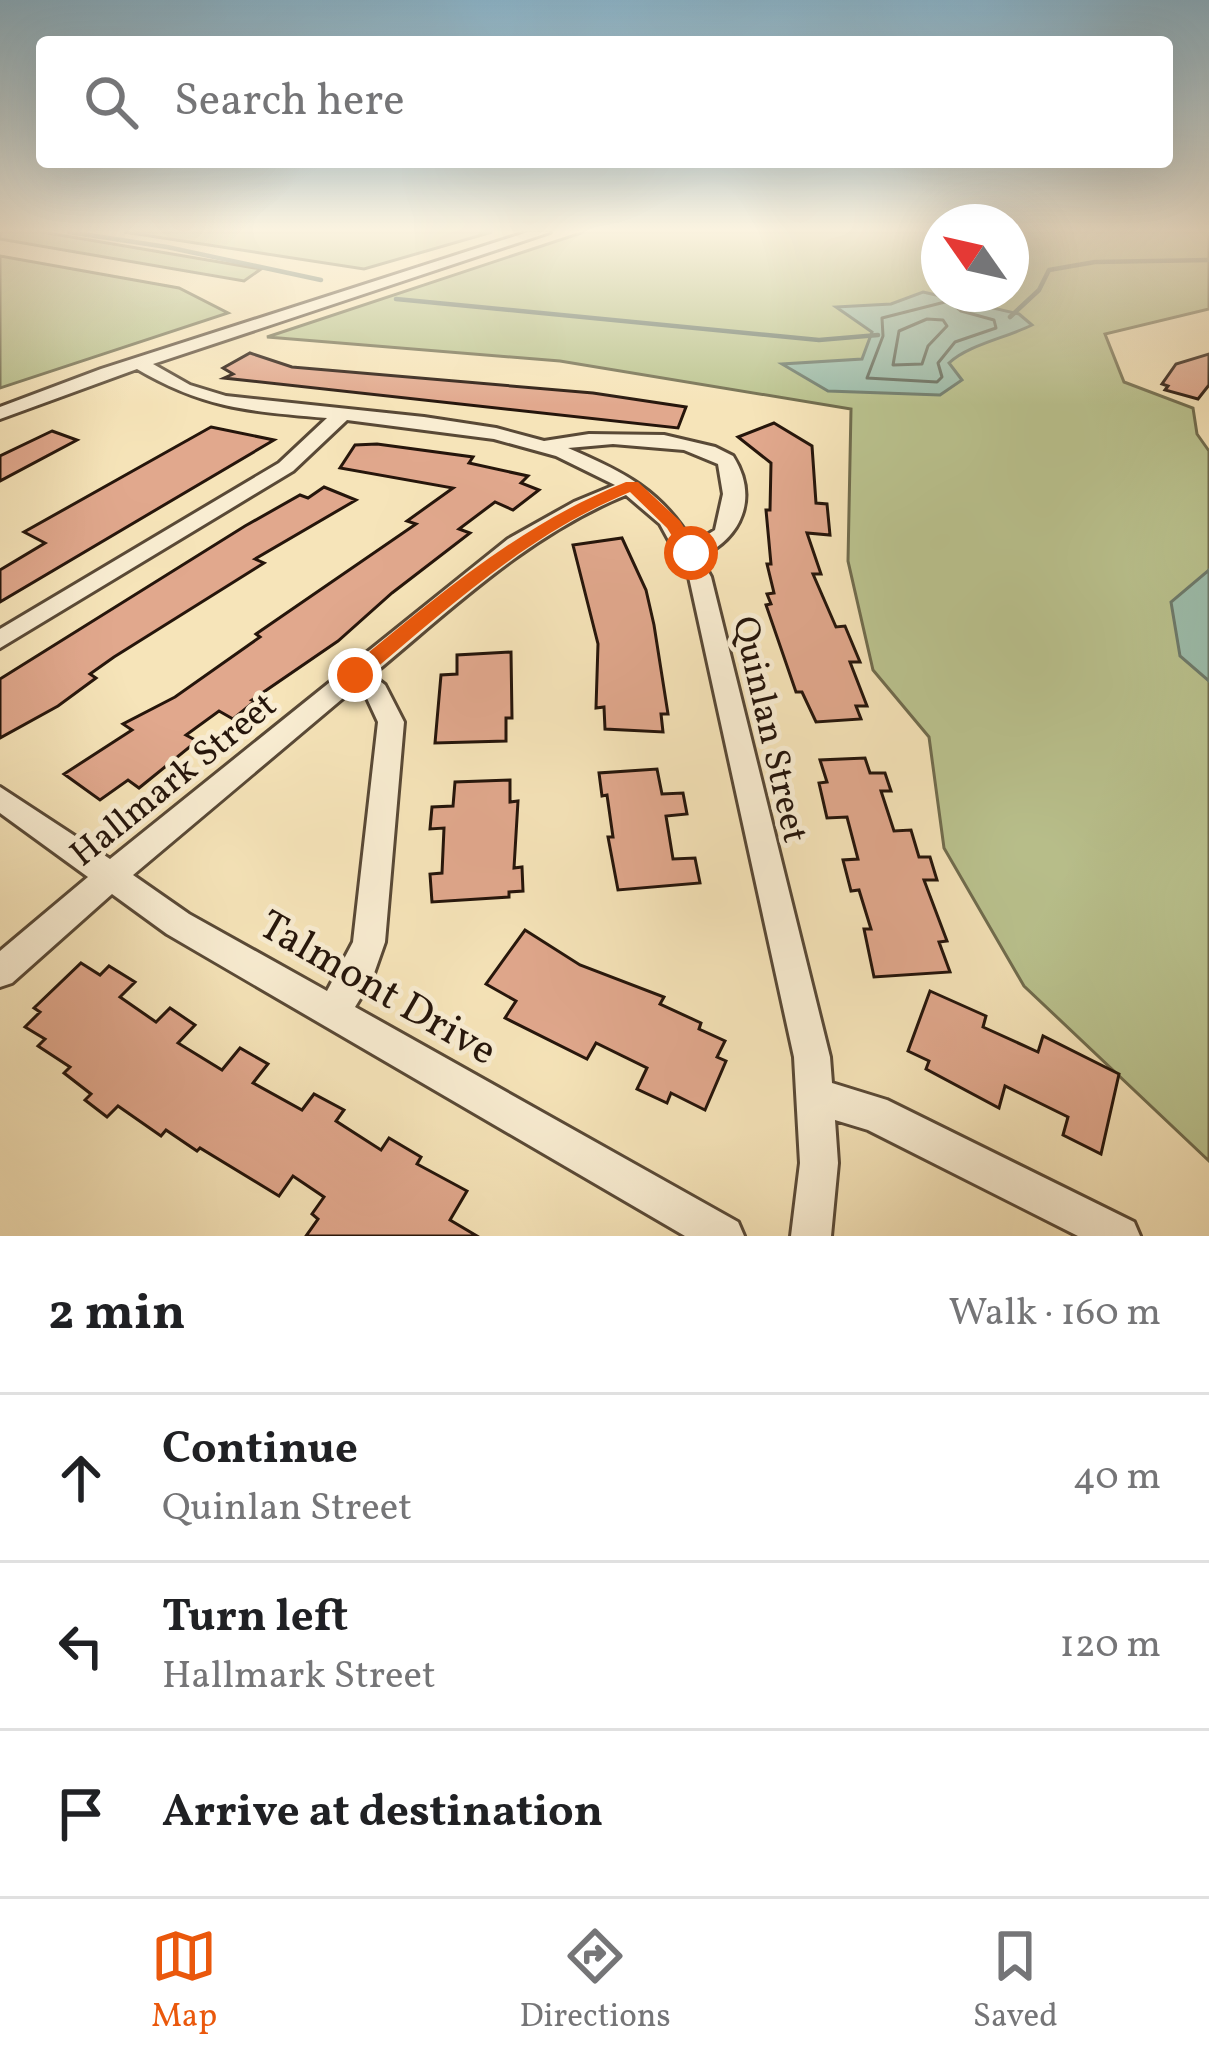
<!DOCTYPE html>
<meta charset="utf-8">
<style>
body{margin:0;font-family:Vollkorn,serif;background:#f2f2f2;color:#202124}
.compass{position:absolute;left:921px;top:204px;width:108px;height:108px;border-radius:50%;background:#fff;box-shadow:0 12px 48px #0002;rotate:304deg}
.stop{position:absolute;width:36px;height:36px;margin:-27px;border:9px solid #ea580c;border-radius:50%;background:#fff}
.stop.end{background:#ea580c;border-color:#fff;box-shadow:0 3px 12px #0008}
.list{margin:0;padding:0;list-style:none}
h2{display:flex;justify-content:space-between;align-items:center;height:156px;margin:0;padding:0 48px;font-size:51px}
h2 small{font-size:39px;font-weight:400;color:#757577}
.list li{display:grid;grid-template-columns:78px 1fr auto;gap:36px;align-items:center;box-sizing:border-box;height:168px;padding:0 48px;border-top:3px solid #e0e0e0}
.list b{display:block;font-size:45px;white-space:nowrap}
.list p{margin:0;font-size:39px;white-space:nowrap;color:#757577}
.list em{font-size:39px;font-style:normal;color:#757577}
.icon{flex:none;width:66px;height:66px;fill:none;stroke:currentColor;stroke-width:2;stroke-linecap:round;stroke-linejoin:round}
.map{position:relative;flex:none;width:1209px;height:1236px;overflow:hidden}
.search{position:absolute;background:#fff;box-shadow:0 12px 48px #0002;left:36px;right:36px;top:36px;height:132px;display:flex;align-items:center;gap:30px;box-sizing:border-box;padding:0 42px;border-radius:12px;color:#757577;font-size:45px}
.sheet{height:660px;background:#fff}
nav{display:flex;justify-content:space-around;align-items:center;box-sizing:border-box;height:168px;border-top:3px solid #e0e0e0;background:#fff;font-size:33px;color:#757577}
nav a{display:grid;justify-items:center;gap:6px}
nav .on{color:#ea580c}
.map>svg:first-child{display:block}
.green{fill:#bbc490;stroke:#706c4e;stroke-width:3}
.water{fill:#9dbfae;stroke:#6d7b6d;stroke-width:3}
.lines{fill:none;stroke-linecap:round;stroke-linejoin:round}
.shore{stroke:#616a5c;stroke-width:3}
.stream{stroke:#6d7b6d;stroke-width:4.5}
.building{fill:#e1a88d;stroke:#25150b;stroke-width:3}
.minor-casing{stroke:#594936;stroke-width:6}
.minor{fill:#f9edd2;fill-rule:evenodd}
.route{fill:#ea580c}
.labels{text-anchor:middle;stroke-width:10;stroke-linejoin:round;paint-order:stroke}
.street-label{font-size:36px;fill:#25150b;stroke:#f9edd2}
.near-street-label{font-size:42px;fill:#25150b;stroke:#f9edd2}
</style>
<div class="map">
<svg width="1209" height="1236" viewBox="0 0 1209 1236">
<rect width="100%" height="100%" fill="#f6e4b9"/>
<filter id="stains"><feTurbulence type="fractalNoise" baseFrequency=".00167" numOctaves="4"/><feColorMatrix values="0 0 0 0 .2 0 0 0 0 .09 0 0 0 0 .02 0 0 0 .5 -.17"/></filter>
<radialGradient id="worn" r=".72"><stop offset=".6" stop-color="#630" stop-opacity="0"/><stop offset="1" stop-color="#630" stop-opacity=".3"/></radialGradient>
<g class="green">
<path d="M0,232H42L261,269L244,281L0,239Z"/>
<path d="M124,232H492L364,269Z"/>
<path d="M584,232H939V294H1011V232H1209V309L1105,334L1124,382L1193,408L1197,434L1209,451V1161L1024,986L944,848L929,737L873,670L848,561L851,409L560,361L267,337Z"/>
<path d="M0,256L179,288L228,313L0,388Z"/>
</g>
<g class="water">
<path d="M923,292L1019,314L1032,325C1006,338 968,345 949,363L962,380L940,395L828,391L782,364L862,359L872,332L836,307L891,304Z"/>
<path d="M1209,570V681L1180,656L1171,602Z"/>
</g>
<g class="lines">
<g class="shore">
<path d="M949,301L961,311L994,320L996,328L955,342L938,363L942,377L937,382L867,378L883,336L882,318Z"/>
<path d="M927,319L943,320L947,326L928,346L922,364L893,365L899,331Z"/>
</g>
<g class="stream">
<path d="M69,232L167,247L321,280"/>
<path d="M396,299L819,340L878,335"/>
<path d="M1010,317L1039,290L1049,270L1095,262L1209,260"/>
</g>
</g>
<g class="building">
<path d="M250,353L292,367L593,393L686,407L678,428L224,378L233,374L223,368Z"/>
<path d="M1209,354V385L1198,399L1165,390L1168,386L1162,384L1176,364Z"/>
<path d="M774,423L812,446L816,503L827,504L830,535L807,533L821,574H813L836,627L845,626L860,662H850L867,706H856L861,719L816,722L802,692H796L766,605L771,604L767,594L774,593L767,564H771L766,510H770L771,463L738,437Z"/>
<path d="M211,427L274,440L0,602V570L45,543L24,532Z"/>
<path d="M52,431L77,440L0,481V456Z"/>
<path d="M377,444L473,457L469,463L528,476L521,483L539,490L513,510L495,502L459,529L470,533L392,593L338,641L252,700L255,701L233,719L219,711L186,735L197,741L139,788L128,780L100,800L64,774L132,730L123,724L175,697L260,637L256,634L416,524L407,521L453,488L340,468L355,445Z"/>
<path d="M324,487L356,500L255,559L264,563L114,657L90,674L96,678L58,706L0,738V679L245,526L300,495L308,498Z"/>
<path d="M622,538L646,590L654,625L668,714H661L663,732L605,729L604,707L596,708L598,644L573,545Z"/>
<path d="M511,652L512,718H506V741L435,743L441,675L457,674V655Z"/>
<path d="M865,758L870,773H885L891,791H881L894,831L911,830L919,857H930L937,880H924L947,941L939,942L950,972L874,977L864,929H871L859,890L851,891L843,860L858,859L847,817L827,818L819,783L827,782L820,760Z"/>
<path d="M657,769L662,794L683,793L687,814L666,816L673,859L695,858L700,883L618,890L608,837H613L607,795L602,796L599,773Z"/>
<path d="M510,780V802L518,801L514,868L522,867L523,891L509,892V897L432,902L430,874L442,873L444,828L430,829L432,807L453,806L455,782Z"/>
<path d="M525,930L580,965L664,997L660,1004L701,1023L699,1029L725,1041L717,1057L726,1061L705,1110L671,1093L667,1103L637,1089L647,1068L596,1043L587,1059L505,1018L516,1001L486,984Z"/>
<path d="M81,963L100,975L109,966L135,982L120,997L156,1022L170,1008L195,1025L178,1043L222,1070L240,1048L268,1064L253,1083L302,1110L314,1094L344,1110L336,1121L381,1150L389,1138L421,1157L417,1164L467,1191L450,1220L477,1236H306L318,1219L312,1214L324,1197L293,1176L279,1196L200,1148L197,1151L166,1130L161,1136L118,1106L107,1117L85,1100L91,1094L64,1073L70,1067L38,1046L45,1039L25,1027L40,1012L34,1008Z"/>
<path d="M930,991L986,1016L983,1027L1038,1052L1043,1036L1119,1074L1101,1154L1063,1135L1068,1117L1005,1086L999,1108L926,1069L929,1061L908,1051Z"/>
</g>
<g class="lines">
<g class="minor-casing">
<path id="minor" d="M528,232H550L153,364L190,385L226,396L424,417L496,428L544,441L589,434L664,435L715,447L733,456C759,497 742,538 700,557L711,577L830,1057L832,1083L887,1100L1134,1222L1140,1236H1078L868,1130L835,1120L838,1163L831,1236H791L800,1163L794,1057L689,577L660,524L626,495C528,535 453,608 372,675L385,685L404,722L385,942L372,979L355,1007L738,1222L744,1236H685L167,934L112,894L12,983L0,987V951L88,877L0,813V787L110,859L508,539L574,502L615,485L556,456L494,439L347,420L293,471L0,648V629L279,463L327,418C250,411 205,409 137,369L0,419V407L101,369ZM613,444L684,450L718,464L723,494L715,530L693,544C663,491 622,471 568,448ZM355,688L366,696L378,722L353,942L327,991L189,914L133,875Z"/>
</g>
<use href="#minor" class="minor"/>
</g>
<linearGradient id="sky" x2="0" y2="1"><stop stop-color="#8ab8d1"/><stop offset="0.57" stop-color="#fbf3e0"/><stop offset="1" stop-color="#fbf3e0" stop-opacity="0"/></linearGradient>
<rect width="1209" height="405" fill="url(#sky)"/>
<path class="route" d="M626,482H638L680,521L700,553L698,557H685L667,528L630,492C526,535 447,609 362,680H347V670C439,596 515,527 626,482Z"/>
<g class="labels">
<g class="street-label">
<text transform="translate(772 729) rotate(77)" y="13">Quinlan Street</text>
<text transform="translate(172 778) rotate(-39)" y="13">Hallmark Street</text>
</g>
<g class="near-street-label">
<text transform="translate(379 986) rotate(30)" y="15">Talmont Drive</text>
</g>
</g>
<rect width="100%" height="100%" filter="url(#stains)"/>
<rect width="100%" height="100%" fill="url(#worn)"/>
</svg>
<svg class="compass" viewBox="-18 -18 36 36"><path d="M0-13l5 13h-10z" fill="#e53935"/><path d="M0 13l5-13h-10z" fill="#757577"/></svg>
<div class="stop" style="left:691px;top:553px"></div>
<div class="stop end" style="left:355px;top:675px"></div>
<div class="search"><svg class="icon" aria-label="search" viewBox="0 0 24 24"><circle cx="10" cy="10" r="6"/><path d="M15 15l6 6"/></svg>Search here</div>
</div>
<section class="sheet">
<h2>2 min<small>Walk · 160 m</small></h2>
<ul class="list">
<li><svg class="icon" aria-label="ahead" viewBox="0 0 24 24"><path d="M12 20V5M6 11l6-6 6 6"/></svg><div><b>Continue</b><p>Quinlan Street</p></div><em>40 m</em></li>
<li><svg class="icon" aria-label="left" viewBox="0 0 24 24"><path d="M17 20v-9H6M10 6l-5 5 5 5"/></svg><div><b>Turn left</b><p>Hallmark Street</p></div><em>120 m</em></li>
<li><svg class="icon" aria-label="arrive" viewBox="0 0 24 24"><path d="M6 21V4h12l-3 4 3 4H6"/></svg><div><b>Arrive at destination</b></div></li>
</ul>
</section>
<nav>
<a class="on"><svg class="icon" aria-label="map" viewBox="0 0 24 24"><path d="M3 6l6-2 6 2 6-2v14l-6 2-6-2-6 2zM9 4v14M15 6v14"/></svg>Map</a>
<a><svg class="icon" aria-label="directions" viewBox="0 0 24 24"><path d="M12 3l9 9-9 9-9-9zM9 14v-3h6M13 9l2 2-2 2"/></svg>Directions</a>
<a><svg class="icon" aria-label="saved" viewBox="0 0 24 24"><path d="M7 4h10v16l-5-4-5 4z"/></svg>Saved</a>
</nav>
